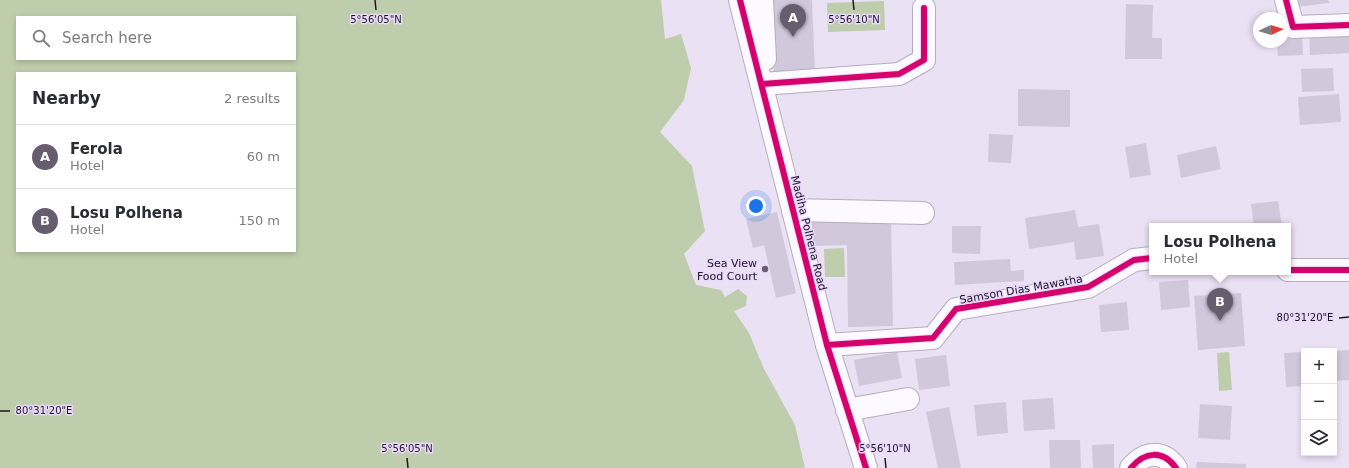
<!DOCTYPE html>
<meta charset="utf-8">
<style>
body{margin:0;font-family:"DejaVu Sans",sans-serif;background:#f2f2f3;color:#2b2b33}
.controls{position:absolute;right:12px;bottom:12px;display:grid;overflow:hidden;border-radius:0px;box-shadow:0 2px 6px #0003}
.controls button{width:36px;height:36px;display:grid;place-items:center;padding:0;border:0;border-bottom:1px solid #e1e1e2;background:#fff;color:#2b2b33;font:20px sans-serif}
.compass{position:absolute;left:1253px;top:12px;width:36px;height:36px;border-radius:50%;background:#fff;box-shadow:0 2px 6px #0003;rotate:86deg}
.you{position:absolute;left:756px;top:206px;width:14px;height:14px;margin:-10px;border:3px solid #fff;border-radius:50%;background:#1a73e8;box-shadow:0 0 0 6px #1a73e833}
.badge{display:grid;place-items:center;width:26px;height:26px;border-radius:50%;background:#665e6e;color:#fff;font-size:13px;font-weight:700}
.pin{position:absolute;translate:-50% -33px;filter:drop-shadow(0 1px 2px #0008)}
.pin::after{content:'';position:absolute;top:21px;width:14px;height:12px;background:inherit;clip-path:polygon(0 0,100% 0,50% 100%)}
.popup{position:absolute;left:1149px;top:223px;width:142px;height:52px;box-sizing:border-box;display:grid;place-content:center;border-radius:0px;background:#fff;filter:drop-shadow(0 1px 3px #0005);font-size:13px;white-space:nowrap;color:#7c7c81}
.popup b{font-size:15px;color:#2b2b33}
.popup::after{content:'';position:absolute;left:50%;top:100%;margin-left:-8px;border:8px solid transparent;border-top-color:#fff}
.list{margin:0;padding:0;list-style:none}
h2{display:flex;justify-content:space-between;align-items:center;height:52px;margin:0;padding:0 16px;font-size:17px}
h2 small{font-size:13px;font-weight:400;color:#7c7c81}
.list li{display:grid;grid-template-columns:26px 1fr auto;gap:12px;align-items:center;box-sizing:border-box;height:64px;padding:0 16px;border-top:1px solid #e1e1e2}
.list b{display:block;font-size:15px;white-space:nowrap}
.list p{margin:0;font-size:13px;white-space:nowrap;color:#7c7c81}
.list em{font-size:13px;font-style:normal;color:#7c7c81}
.icon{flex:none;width:22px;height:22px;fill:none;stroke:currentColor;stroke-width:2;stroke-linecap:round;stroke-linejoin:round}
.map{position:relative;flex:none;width:1349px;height:468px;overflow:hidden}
.search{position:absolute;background:#fff;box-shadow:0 2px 6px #0003;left:16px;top:16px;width:280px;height:44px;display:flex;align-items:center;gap:10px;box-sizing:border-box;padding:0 14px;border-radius:0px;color:#7c7c81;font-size:15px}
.panel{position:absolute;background:#fff;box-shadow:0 2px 6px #0003;left:16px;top:72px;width:280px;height:180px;border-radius:0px}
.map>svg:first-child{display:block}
.water{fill:#becdab;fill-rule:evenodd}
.building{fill:#d1c8db}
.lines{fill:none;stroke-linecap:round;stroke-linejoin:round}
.minor-casing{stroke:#b5adbc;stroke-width:24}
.minor{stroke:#fcfafe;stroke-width:22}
.cycleway-casing{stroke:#ebd9fd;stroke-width:8}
.cycleway{stroke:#d6006c;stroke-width:6}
.ticks{fill:none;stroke:#1e1825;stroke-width:1.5}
.poi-dot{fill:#665e6e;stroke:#ebd9fd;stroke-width:1.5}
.labels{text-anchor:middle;stroke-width:3;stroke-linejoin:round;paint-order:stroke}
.street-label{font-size:11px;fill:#1e1825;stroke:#ebd9fd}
.poi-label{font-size:11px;fill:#1e1825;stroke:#ebd9fd;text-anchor:end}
.ticks-label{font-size:10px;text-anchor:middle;fill:#1e1825;stroke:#ebd9fd;stroke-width:3;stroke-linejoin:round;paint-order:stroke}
</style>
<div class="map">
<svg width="1349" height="468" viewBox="0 0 1349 468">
<rect width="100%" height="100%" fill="#ebe1f5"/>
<g class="water">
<path d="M0,0H661L665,39L681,34L691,68L684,100L660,132L692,166L705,231L684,254L696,285L721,290L725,297L738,289L747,296L746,306L734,311L749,333L764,369L795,425L805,468H0ZM17,17H295V59H17ZM17,73H295V251H17Z"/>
<path d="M884,1L885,30L828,32L827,3Z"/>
<path d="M844,248L845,277H825L824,249Z"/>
<path d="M1229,352L1232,390L1219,391L1217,353Z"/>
</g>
<g class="building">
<path d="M771,0H812L815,73L774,75Z"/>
<path d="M1294,0H1328L1329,3L1295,7Z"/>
<path d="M1126,4L1153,5L1152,38H1162V59H1125Z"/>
<path d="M1349,31V53L1310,55L1309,32Z"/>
<path d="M1283,33H1302L1303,55L1278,56L1277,42H1283Z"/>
<path d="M1333,68L1334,91L1302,92L1301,69Z"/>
<path d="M1018,89L1070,90V127L1018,126Z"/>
<path d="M1339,94L1341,122L1300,125L1298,97Z"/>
<path d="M989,134L1013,135L1011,163L988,162Z"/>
<path d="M1146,143L1151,175L1130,178L1125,147Z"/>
<path d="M1216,146L1221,169L1181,178L1177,155Z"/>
<path d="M1278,201L1282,226H1254L1251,204Z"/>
<path d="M1075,210L1078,227L1099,224L1104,256L1076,260L1074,242L1029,249L1025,218Z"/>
<path d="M777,212L796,293L776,298L764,245L753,248L746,219Z"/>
<path d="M891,217L893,326L848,327L847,245L812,246V219Z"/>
<path d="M952,226H981L980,254L952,253Z"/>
<path d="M1010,259L1011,271L1024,270V281L955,285L954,262Z"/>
<path d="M1188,280L1190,307L1161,310L1159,282Z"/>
<path d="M1241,293L1245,346L1198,350L1194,296Z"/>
<path d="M1127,302L1129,330L1101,332L1099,305Z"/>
<path d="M1349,350V380L1334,381V351Z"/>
<path d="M897,352L902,378L859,386L854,360Z"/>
<path d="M1304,352V386L1286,387L1284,353Z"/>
<path d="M946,355L950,386L919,390L915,359Z"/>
<path d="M1053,398L1055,429L1024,431L1022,400Z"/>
<path d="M1006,402L1008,433L977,436L974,405Z"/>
<path d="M1200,404L1232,406L1230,440L1198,438Z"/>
<path d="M949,407L961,468H938L926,412Z"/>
<path d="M1049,440H1080L1081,468H1050Z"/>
<path d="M1114,444V468H1093L1092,445Z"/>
<path d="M1197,462L1246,464V468H1196Z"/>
</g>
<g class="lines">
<g class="minor-casing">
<g id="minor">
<path d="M740,0L827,345L866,468"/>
<path d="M762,0L765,59"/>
<path d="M1286,0L1293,27L1349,25"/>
<path d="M762,84L899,74L924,60V8"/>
<path d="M793,210L923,213"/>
<path d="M1288,270H1349"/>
<path d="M827,345L933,338L956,309L1088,287L1134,260L1152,258"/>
<path d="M847,410L908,399"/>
<path d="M1131,468C1145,451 1163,450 1176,468"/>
</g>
</g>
<use href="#minor" class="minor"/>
<g class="cycleway-casing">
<g id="cycleway">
<path d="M740,0L827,345L866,468"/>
<path d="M1286,0L1293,27L1349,25"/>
<path d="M762,84L899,74L924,60V8"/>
<path d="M1288,270H1349"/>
<path d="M827,345L933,338L956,309L1088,287L1134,260L1152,258"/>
<path d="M1131,468C1145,451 1163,450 1176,468"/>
</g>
</g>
<use href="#cycleway" class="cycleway"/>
</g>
<path class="ticks" d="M375,0L376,10M853,0L854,10M1339,318L1349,317M0,411H10M407,458L408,468M885,458L886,468"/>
<circle class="poi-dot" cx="765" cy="269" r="4"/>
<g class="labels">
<g class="street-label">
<text transform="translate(809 233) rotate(76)" y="4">Madiha Polhena Road</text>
<text transform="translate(1021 289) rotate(-10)" y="4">Samson Dias Mawatha</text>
</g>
<g class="poi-label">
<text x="757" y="267">Sea View<tspan x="757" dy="13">Food Court</tspan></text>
</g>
</g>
<g class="ticks-label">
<text x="376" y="23">5°56'05"N</text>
<text x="854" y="23">5°56'10"N</text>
<text x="1305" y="321">80°31'20"E</text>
<text x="44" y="414">80°31'20"E</text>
<text x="407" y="452">5°56'05"N</text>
<text x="885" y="452">5°56'10"N</text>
</g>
</svg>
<div class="controls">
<button>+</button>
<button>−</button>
<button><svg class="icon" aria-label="layers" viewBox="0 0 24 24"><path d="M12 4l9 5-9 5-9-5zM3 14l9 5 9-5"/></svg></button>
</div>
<svg class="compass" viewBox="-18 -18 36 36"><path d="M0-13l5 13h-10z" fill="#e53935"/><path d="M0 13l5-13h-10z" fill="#7c7c81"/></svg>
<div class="you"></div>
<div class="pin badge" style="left:793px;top:37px">A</div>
<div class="pin badge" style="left:1220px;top:321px">B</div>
<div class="popup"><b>Losu Polhena</b>Hotel</div>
<div class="search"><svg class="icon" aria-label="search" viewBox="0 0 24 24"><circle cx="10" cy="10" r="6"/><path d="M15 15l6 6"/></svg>Search here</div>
<section class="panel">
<h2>Nearby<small>2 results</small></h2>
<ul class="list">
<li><span class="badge">A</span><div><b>Ferola</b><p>Hotel</p></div><em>60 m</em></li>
<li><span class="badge">B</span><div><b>Losu Polhena</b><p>Hotel</p></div><em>150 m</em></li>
</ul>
</section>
</div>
